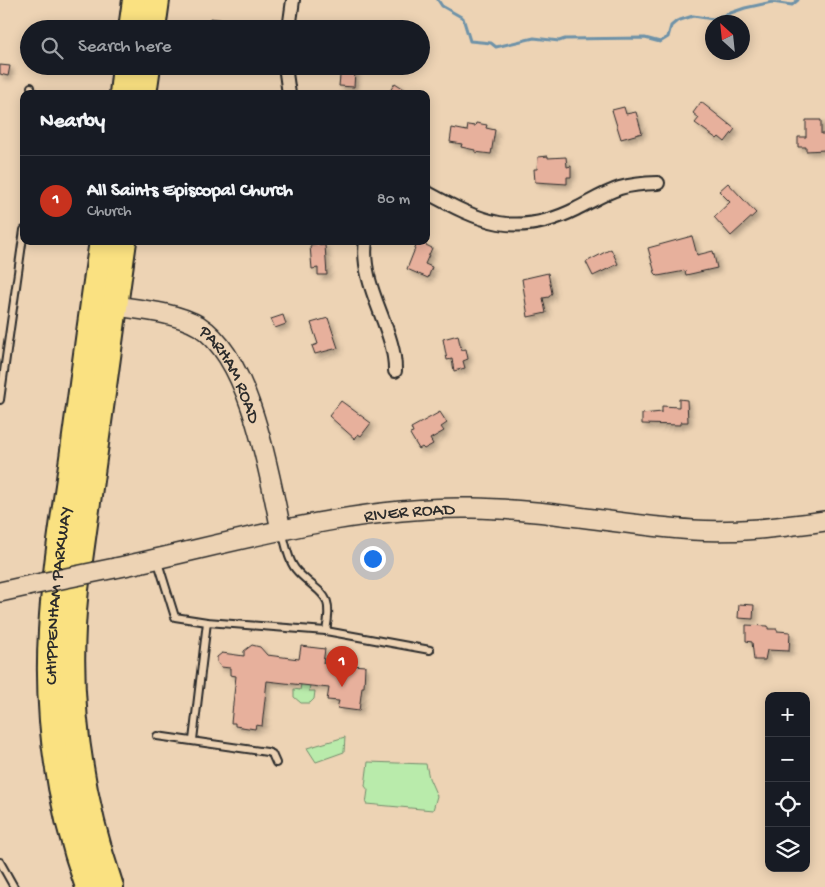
<!DOCTYPE html>
<meta charset="utf-8">
<style>
body{margin:0;font-family:"Gochi Hand",sans-serif;background:#20242c;color:#f1f3f6}
.controls{position:absolute;right:15px;bottom:15px;display:grid;overflow:hidden;border-radius:10px;box-shadow:0 2px 12px #0003}
.controls button{width:45px;height:45px;display:grid;place-items:center;padding:0;border:0;border-bottom:1px solid #363941;background:#171b24;color:#f1f3f6;font:25px sans-serif}
.compass{position:absolute;left:705px;top:15px;width:45px;height:45px;border-radius:50%;background:#171b24;box-shadow:0 2px 12px #0003;rotate:333deg}
.you{position:absolute;left:372px;top:558px;width:18px;height:18px;margin:-12px;border:4px solid #fff;border-radius:50%;background:#1a73e8;box-shadow:0 0 0 8px #1a73e833}
.badge{display:grid;place-items:center;width:32px;height:32px;border-radius:50%;background:#c8321e;color:#fff;font-size:16px;font-weight:700}
.pin{position:absolute;translate:-50% -41px;filter:drop-shadow(0 1px 2px #0008)}
.pin::after{content:'';position:absolute;top:26px;width:18px;height:15px;background:inherit;clip-path:polygon(0 0,100% 0,50% 100%)}
.list{margin:0;padding:0;list-style:none}
h2{display:flex;justify-content:space-between;align-items:center;height:65px;margin:0;padding:0 20px;font-size:21px}
h2 small{font-size:16px;font-weight:400;color:#9ea1a6}
.list li{display:grid;grid-template-columns:32px 1fr auto;gap:15px;align-items:center;box-sizing:border-box;height:90px;padding:0 20px;border-top:1px solid #363941}
.list b{display:block;font-size:19px;white-space:nowrap}
.list p{margin:0;font-size:16px;white-space:nowrap;color:#9ea1a6}
.list em{font-size:16px;font-style:normal;color:#9ea1a6}
.icon{flex:none;width:28px;height:28px;fill:none;stroke:currentColor;stroke-width:2;stroke-linecap:round;stroke-linejoin:round}
.map{position:relative;flex:none;width:825px;height:887px;overflow:hidden}
.search{position:absolute;background:#171b24;box-shadow:0 2px 12px #0003;left:20px;top:20px;width:410px;height:55px;display:flex;align-items:center;gap:12px;box-sizing:border-box;padding:0 18px;border-radius:28px;color:#9ea1a6;font-size:19px}
.panel{position:absolute;background:#171b24;box-shadow:0 2px 12px #0003;left:20px;top:90px;width:410px;height:155px;border-radius:10px}
.map>svg:first-child{display:block}
.green{fill:#b9ebab;stroke:#728b6b}
.lines{fill:none;stroke-linecap:round;stroke-linejoin:round}
.stream{stroke:#6e92a8;stroke-width:3}
.building{fill:#e7b09c;stroke:#2b2b2b;filter:url(#shadow)}
.lane-casing{stroke:#2b2b2b;stroke-width:10}
.street-casing{stroke:#2b2b2b;stroke-width:16}
.secondary-casing{stroke:#2b2b2b;stroke-width:22}
.highway-casing{stroke:#2b2b2b;stroke-width:28}
.lane{stroke:#edd3b4;stroke-width:6}
.street{stroke:#edd3b4;stroke-width:12}
.secondary{stroke:#edd3b4;stroke-width:19}
.highway{stroke:#fae181;stroke-width:24}
.secondary-bridge-casing{stroke:#2b2b2b;stroke-width:22;stroke-linecap:butt}
.secondary-bridge{stroke:#edd3b4;stroke-width:19}
.labels{text-anchor:middle;stroke-width:4;stroke-linejoin:round;paint-order:stroke}
.street-label{font-size:18px;fill:#2b2b2b;stroke:#edd3b4}
</style>
<div class="map">
<svg width="825" height="887" viewBox="0 0 825 887">
<defs>
<filter id="shadow"><feDropShadow dx="3.5" dy="3.5" stdDeviation="2.5" flood-color="#0004"/></filter>
</defs>
<rect width="100%" height="100%" fill="#edd3b4"/>
<filter id="ink" filterUnits="userSpaceOnUse"><feTurbulence type="fractalNoise" baseFrequency=".02" numOctaves="2"/><feDisplacementMap in="SourceGraphic" scale="10" xChannelSelector="R" yChannelSelector="G"/><feConvolveMatrix kernelMatrix="1 2 1 2 8 2 1 2 1" color-interpolation-filters="sRGB"/></filter>
<g filter="url(#ink)">
<g class="green">
<path d="M301,684L310,685L309,691H315L314,699L310,703H301L294,697V689L300,690Z"/>
<path d="M345,737L344,752L316,762L307,748Z"/>
<path d="M368,762L426,764L429,778L437,796L433,810L366,804L368,790L365,786Z"/>
</g>
<g class="lines">
<path class="stream" d="M438,0L442,6L463,18L470,41L491,43L496,47L534,38L559,41L565,39L645,38L660,42L668,37L671,26L677,21L693,16L713,19L745,8L772,2L792,5L798,0"/>
</g>
<g class="building">
<path d="M210,18L248,23L247,29H209Z"/>
<path d="M0,65L10,66L8,76L0,74Z"/>
<path d="M341,66H353L355,71L354,87L339,86Z"/>
<path d="M395,83L412,94H388Z"/>
<path d="M701,102L735,129L725,142L719,137L717,139L695,123L699,118L693,113Z"/>
<path d="M624,107L626,114L636,112L642,133L621,139L612,110Z"/>
<path d="M806,120H821V134H825V150L806,151V147H798V137H806Z"/>
<path d="M476,123L487,125L486,128L495,130L491,154L475,152V150L461,147L462,144L450,142L452,128L467,131L468,125L475,126Z"/>
<path d="M548,156V158L566,157L567,167L571,166V177H567V184L535,182L534,169H537L538,157Z"/>
<path d="M728,183L756,213L731,236L714,217L730,202L719,191Z"/>
<path d="M692,236L697,255L713,251L717,268L686,275L685,271L658,276L655,273L648,248Z"/>
<path d="M418,241L432,248L425,264L432,267L428,278L407,269Z"/>
<path d="M325,245L327,275H318V268L312,269L310,246Z"/>
<path d="M611,249L618,264L593,276L586,262Z"/>
<path d="M548,273L552,293L549,297L543,298L546,313L528,317L522,279Z"/>
<path d="M283,315L286,324L275,328L271,319Z"/>
<path d="M328,318L338,348L315,354L312,346L318,344L311,323Z"/>
<path d="M458,335L461,350L466,349L468,359L463,361L465,368L454,371L452,359L447,360L443,339Z"/>
<path d="M679,399L687,400L688,422H681V425L642,424V414L662,412V406L679,407Z"/>
<path d="M341,401L371,423L361,436L358,434L355,439L329,416Z"/>
<path d="M440,412L447,423L441,427L444,431L430,439L433,444L424,449L422,447L419,449L410,434L413,433L411,428Z"/>
<path d="M739,604L754,605L753,619L738,618Z"/>
<path d="M746,625L768,626V629H777V631L790,632L789,651L767,650L765,660H754L752,642L746,641Z"/>
<path d="M252,645L260,647L267,655L299,659L301,646L325,649L323,663L365,666L364,687H362L359,711L337,708L339,701L327,700L329,688L267,681L262,726L256,725L255,729L235,726V723H231L236,676L230,675V668L221,667L217,662V657L222,653L244,656V651Z"/>
</g>
<g class="lines">
<g class="lane-casing">
<g id="lane">
<path d="M31,87L32,94"/>
<path d="M0,400L24,230"/>
<path d="M282,531C286,544 288,562 298,572C321,596 334,591 326,631"/>
<path d="M157,559L175,617L207,622L326,631L430,650"/>
<path d="M157,736L267,752L272,754L276,763"/>
<path d="M193,740L207,622"/>
<path d="M0,862L14,887"/>
</g>
</g>
<g class="street-casing">
<g id="street">
<path d="M289,29L293,0"/>
<path d="M285,66L289,94"/>
<path d="M426,192C481,222 516,239 576,209C611,191 618,184 658,183"/>
<path d="M366,241C359,285 396,330 395,371"/>
</g>
</g>
<g class="secondary-casing">
<g id="secondary">
<path id="s1" d="M103,304C131,309 174,311 199,326C251,359 269,474 281,530"/>
<path id="s2" d="M115,568C233,543 350,506 472,508C546,509 619,525 693,530C738,533 781,527 825,521"/>
<path d="M0,592L27,586"/>
</g>
</g>
<g class="highway-casing">
<g id="highway">
<path d="M131,29L135,0"/>
<path d="M153,29L157,0"/>
<path d="M122,94L125,66"/>
<path d="M144,94L148,66"/>
<path id="s3" d="M88,887C59,805 46,717 51,631C54,573 64,515 72,458C82,386 91,313 102,241"/>
<path d="M111,887C78,790 65,691 76,589L124,241"/>
</g>
</g>
<use href="#lane" class="lane"/>
<use href="#street" class="street"/>
<use href="#secondary" class="secondary"/>
<use href="#highway" class="highway"/>
<g class="secondary-bridge-casing">
<path id="secondary-bridge" d="M27,586L115,568"/>
</g>
<use href="#secondary-bridge" class="secondary-bridge"/>
</g>
</g>
<g class="labels">
<g class="street-label">
<text dy="6" stroke="none"><textPath href="#s1" startOffset="158">PARHAM ROAD</textPath></text>
<text dy="6" stroke="none"><textPath href="#s2" startOffset="300">RIVER ROAD</textPath></text>
<text dy="6" stroke="none"><textPath href="#s3" startOffset="296">CHIPPENHAM PARKWAY</textPath></text>
</g>
</g>
</svg>
<div class="controls">
<button>+</button>
<button>−</button>
<button><svg class="icon" aria-label="locate" viewBox="0 0 24 24"><circle cx="12" cy="12" r="6"/><path d="M12 2v4M12 18v4M2 12h4M18 12h4"/></svg></button>
<button><svg class="icon" aria-label="layers" viewBox="0 0 24 24"><path d="M12 4l9 5-9 5-9-5zM3 14l9 5 9-5"/></svg></button>
</div>
<svg class="compass" viewBox="-18 -18 36 36"><path d="M0-13l5 13h-10z" fill="#e53935"/><path d="M0 13l5-13h-10z" fill="#9ea1a6"/></svg>
<div class="you"></div>
<div class="pin badge" style="left:342px;top:687px">1</div>
<div class="search"><svg class="icon" aria-label="search" viewBox="0 0 24 24"><circle cx="10" cy="10" r="6"/><path d="M15 15l6 6"/></svg>Search here</div>
<section class="panel">
<h2>Nearby<small></small></h2>
<ul class="list">
<li><span class="badge">1</span><div><b>All Saints Episcopal Church</b><p>Church</p></div><em>80 m</em></li>
</ul>
</section>
</div>
